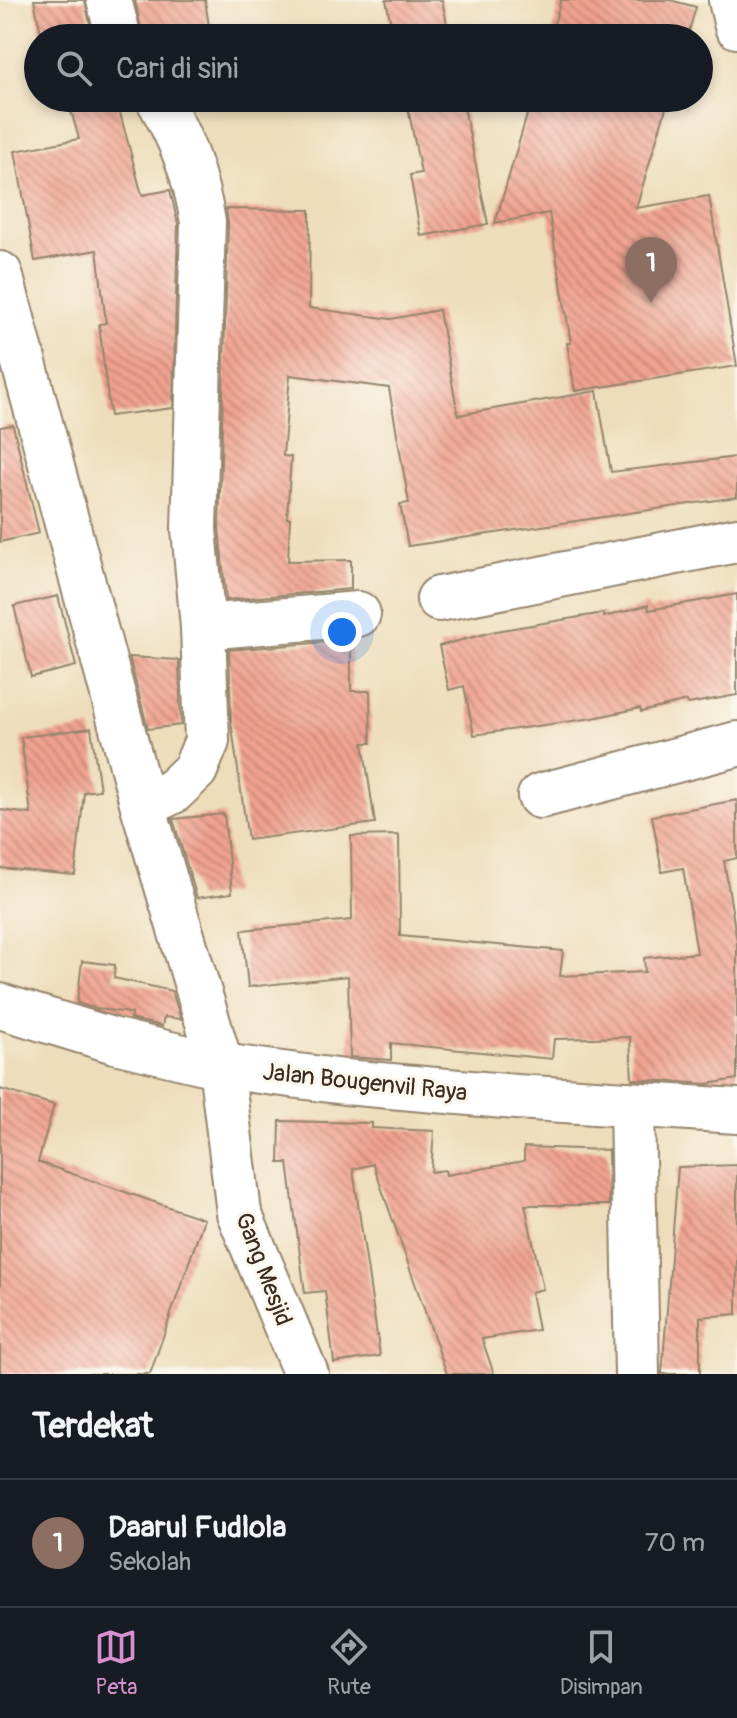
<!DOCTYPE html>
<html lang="id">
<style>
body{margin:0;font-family:Pangolin,sans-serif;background:#20242c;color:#f1f3f6}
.you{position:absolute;left:342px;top:632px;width:28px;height:28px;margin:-20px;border:6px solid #fff;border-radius:50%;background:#1a73e8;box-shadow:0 0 0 12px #1a73e833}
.badge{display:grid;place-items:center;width:52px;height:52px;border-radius:50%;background:#d690ce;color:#fff;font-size:26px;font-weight:700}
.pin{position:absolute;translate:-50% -66px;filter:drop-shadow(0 2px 4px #0008)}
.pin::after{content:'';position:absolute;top:42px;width:28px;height:24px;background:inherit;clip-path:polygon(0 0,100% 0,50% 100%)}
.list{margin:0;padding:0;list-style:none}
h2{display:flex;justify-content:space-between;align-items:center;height:104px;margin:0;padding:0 32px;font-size:34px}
h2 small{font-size:26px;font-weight:400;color:#9ea1a6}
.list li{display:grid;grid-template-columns:52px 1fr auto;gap:24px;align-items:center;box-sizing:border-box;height:128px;padding:0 32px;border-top:2px solid #363941}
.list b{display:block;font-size:30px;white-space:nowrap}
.list p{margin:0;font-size:26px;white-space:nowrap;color:#9ea1a6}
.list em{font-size:26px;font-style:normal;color:#9ea1a6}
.icon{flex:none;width:44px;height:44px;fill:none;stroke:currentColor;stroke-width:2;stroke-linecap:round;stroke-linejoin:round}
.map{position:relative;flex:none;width:737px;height:1374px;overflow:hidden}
.search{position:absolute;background:#171b24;box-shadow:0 4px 12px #0003;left:24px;right:24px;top:24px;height:88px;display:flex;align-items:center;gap:20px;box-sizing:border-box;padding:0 28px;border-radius:44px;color:#9ea1a6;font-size:30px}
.sheet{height:232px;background:#171b24}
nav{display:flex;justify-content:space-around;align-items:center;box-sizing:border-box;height:112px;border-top:2px solid #363941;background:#171b24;font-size:22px;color:#9ea1a6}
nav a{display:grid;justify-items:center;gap:4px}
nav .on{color:#d690ce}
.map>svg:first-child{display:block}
.building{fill:url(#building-back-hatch)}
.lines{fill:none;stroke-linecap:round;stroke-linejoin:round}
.minor-casing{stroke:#94846c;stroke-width:48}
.minor{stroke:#fff;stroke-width:44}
.labels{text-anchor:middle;stroke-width:6;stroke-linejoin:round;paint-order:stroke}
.street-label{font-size:24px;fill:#3b2a1e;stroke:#fbf7ec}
</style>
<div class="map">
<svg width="737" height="1374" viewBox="0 0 737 1374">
<defs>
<pattern id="building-back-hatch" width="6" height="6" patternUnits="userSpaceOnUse" patternTransform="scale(2)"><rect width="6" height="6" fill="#f0a290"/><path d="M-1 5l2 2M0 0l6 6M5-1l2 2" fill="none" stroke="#c48475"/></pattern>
</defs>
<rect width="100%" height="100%" fill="#fbf7ec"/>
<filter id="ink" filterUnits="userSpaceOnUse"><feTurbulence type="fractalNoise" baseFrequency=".0125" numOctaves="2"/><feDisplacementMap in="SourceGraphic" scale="16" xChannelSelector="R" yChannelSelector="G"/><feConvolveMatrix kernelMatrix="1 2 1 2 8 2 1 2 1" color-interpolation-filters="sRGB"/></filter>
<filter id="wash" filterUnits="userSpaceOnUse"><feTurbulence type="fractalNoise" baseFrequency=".006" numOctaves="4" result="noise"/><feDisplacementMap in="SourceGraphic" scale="32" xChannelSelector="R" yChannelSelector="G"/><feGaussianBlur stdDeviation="1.8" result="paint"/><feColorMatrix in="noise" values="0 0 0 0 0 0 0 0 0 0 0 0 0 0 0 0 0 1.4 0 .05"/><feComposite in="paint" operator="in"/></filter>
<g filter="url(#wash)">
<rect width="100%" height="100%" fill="#edb"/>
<g id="blocks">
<g class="building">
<path d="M34,0H85L93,38H42Z"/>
<path d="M135,0H205L210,33L180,38H143Z"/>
<path d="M386,0H442L450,38H394Z"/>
<path d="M561,0H670L696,7L687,38H550Z"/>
<path d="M105,98H116L142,195L170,190L178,224L173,408L110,416L99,324L106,323L97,250L35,261L15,151L79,139L70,107Z"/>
<path d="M406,98H462L488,224L421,236L410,175L421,173Z"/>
<path d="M532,98H669L636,208L709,196L737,366L575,391L567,343H571L549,213L495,223Z"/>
<path d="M226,209L310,210L309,308L391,319L439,310L458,415L597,391L611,472L737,457V497L408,546L400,504L409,503L389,388L290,375L283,456L291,457L287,518H290L288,561L351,560V589L226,600L219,528L228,223Z"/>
<path d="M13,425L39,533L0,542V427Z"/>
<path d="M737,594V695L688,704L687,701L641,712L640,708L593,718L474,735L464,686L449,690L439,646L496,631L604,613V617L648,605L649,610Z"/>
<path d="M58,596L76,666L31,677L14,606Z"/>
<path d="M351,640V691H370L371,743H363L375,823L248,840L231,721L229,650Z"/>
<path d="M129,657L179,660L181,725L148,729Z"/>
<path d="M91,728L100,790L84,792L75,875L0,868V810L31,814L21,737Z"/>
<path d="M737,800V858L724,861L737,941V1079L708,1084L632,1079L630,1037L554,1039L552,1059L391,1043V1060L350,1057L348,976L248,987L242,930L352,920L351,836L399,835L400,936L563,951L560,976L645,972L644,958L697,953L683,868L662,872L652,816Z"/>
<path d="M224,814L232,893L197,898L173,819Z"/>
<path d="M82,961L115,965L114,978L172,991L181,1019L164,1017L162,1026L130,1019L132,1013L97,1009L77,1003Z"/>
<path d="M0,1089L54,1105L38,1162L204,1219L150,1374H0Z"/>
<path d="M280,1121L372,1123V1128L434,1131L431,1172L445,1170L446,1175L524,1161V1147L608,1150L609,1205H525L543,1289L531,1292L538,1330L482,1339L494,1374H447L373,1164L353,1169L380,1356L334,1363L325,1291L305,1293L288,1163H279Z"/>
<path d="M737,1165V1314L700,1317V1374H662L678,1167Z"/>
</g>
</g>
</g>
<g filter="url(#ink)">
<use href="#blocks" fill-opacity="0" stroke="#94846c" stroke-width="2"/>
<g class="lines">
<g class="minor-casing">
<g id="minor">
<path d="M109,0L119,38"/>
<path d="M731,0L737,26"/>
<path d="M0,274L143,806L221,1066L239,1213L306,1374"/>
<path d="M439,599L737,540"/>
<path d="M203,627L358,614"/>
<path d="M540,796L737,744"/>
<path d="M143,806L173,791L195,770L207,741L203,627L194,529L203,222C195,174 182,140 158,98"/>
<path d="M0,1006L115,1041L221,1066L345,1082L516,1097L737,1111"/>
<path d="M632,1105L637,1374"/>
</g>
</g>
<use href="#minor" class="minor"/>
</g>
</g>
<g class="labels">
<g class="street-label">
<text transform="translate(365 1082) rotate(6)" y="8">Jalan Bougenvil Raya</text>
<text transform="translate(264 1269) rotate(69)" y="8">Gang Mesjid</text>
</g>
</g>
</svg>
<div class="you"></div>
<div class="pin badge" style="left:651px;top:303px;background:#8d6e63">1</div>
<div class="search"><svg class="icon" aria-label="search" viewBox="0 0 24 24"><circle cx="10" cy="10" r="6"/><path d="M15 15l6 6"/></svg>Cari di sini</div>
</div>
<section class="sheet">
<h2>Terdekat<small></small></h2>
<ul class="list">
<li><span class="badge" style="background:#8d6e63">1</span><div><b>Daarul Fudlola</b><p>Sekolah</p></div><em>70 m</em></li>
</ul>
</section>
<nav>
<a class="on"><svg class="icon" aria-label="map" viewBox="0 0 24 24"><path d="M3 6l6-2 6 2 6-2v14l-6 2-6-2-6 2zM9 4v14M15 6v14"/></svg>Peta</a>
<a><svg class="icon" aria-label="directions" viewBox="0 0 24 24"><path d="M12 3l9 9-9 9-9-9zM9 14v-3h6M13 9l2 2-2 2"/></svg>Rute</a>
<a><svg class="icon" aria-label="saved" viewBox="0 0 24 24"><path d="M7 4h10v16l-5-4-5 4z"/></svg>Disimpan</a>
</nav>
